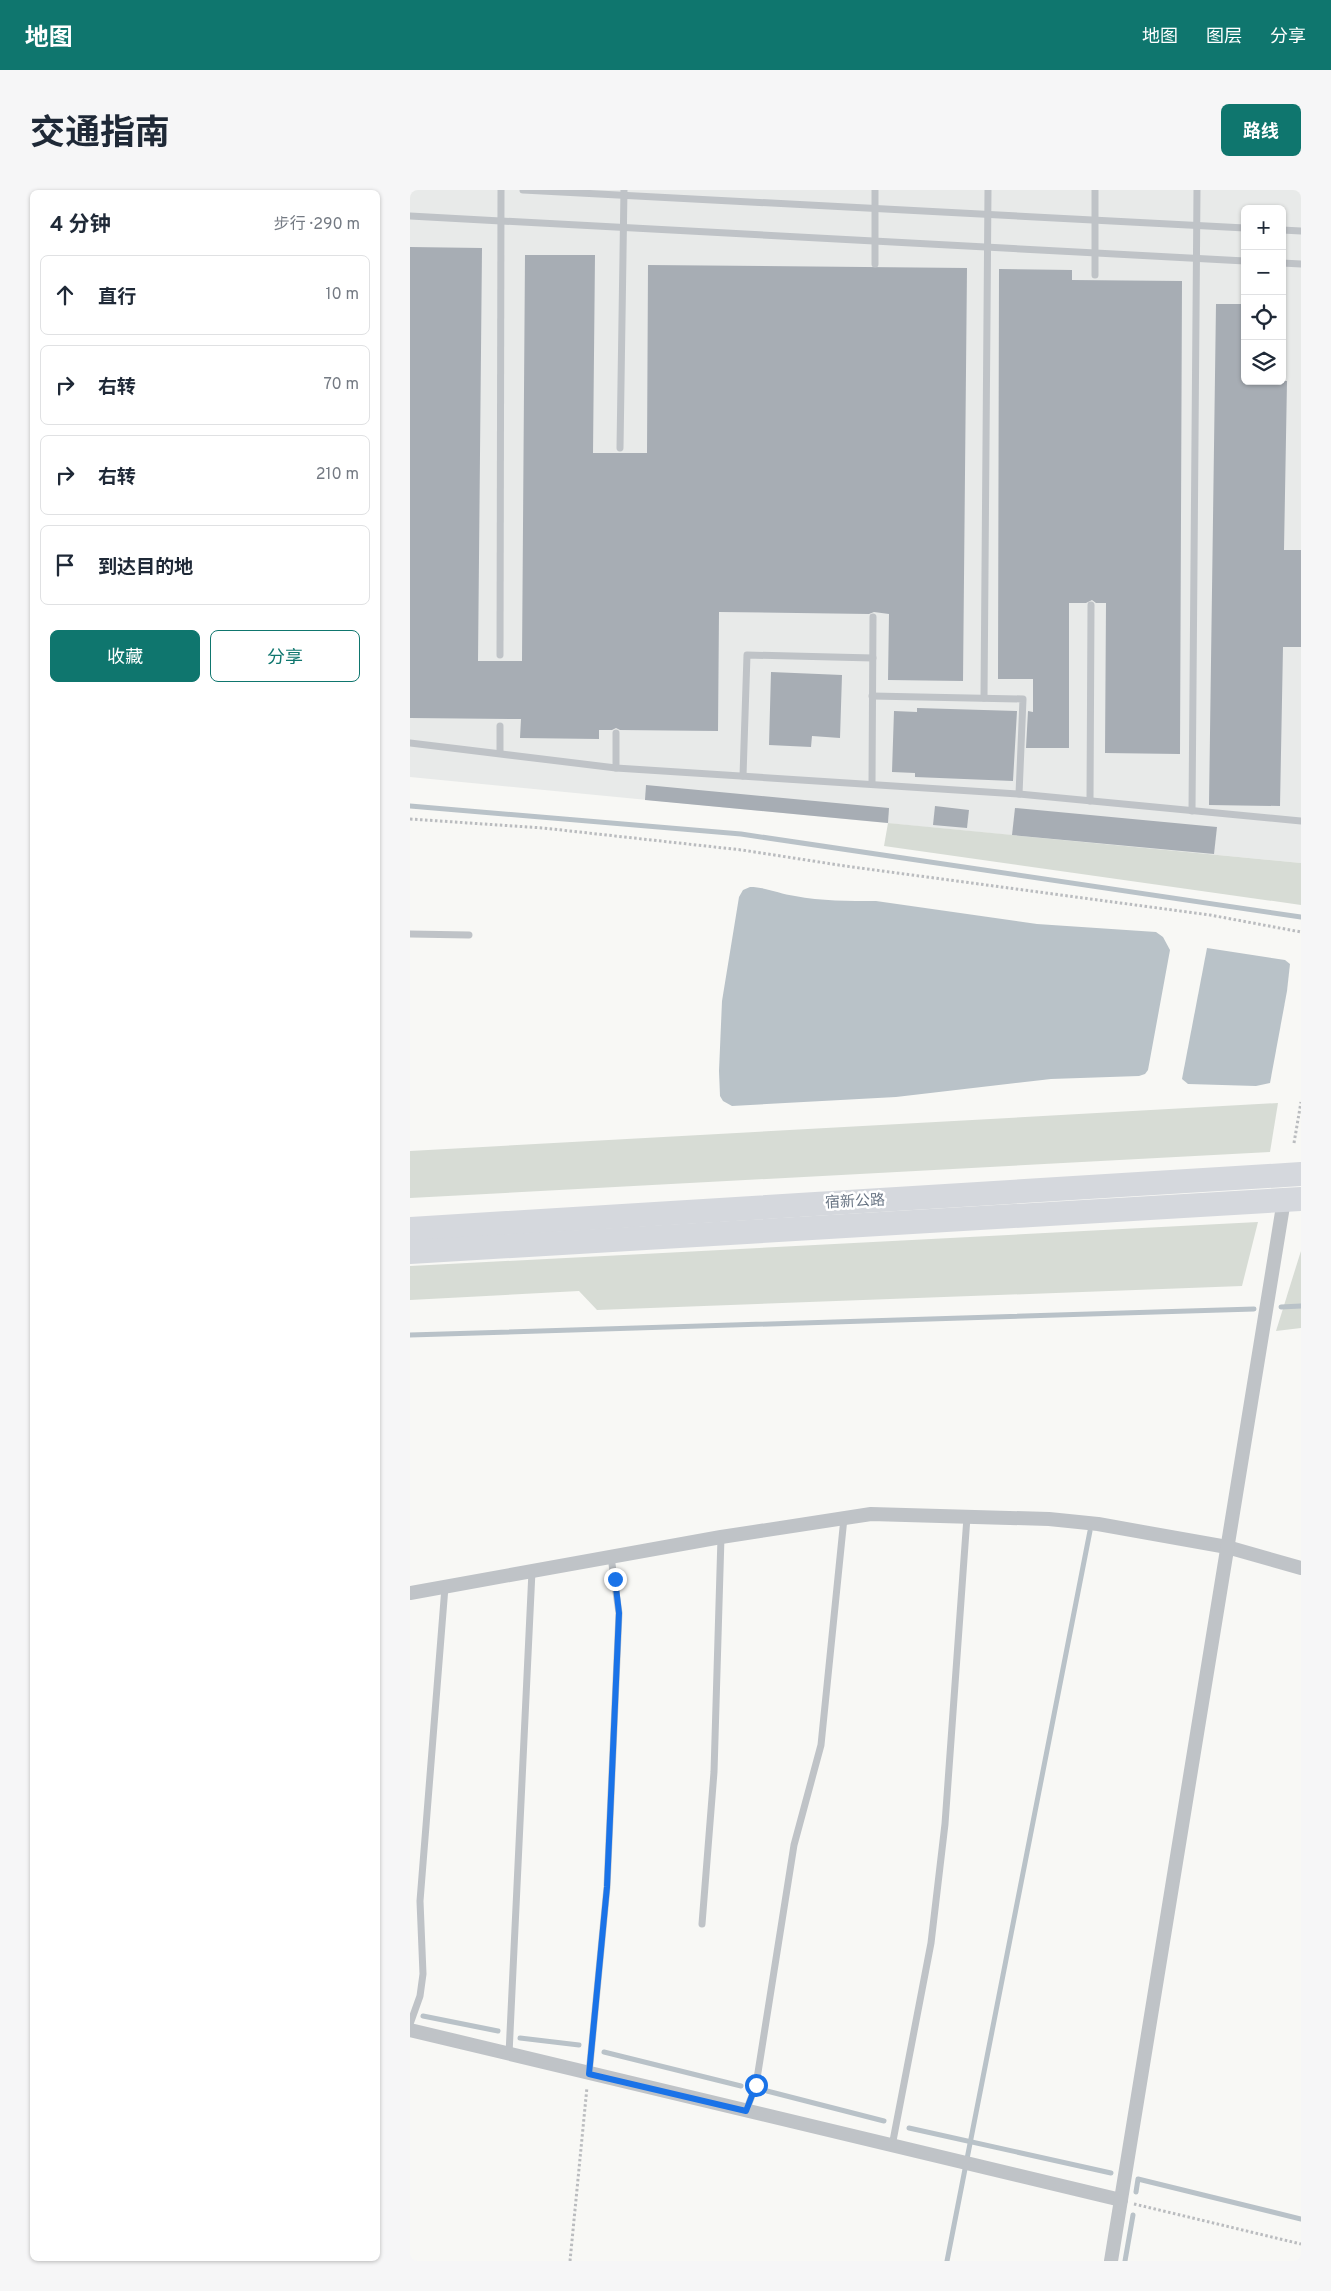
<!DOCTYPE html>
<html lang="zh">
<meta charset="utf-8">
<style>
body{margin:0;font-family:Overpass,"Noto Sans SC",sans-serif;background:#f6f6f7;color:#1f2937}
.controls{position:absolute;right:15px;top:15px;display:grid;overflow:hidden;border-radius:8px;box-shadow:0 1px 4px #0004}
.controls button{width:45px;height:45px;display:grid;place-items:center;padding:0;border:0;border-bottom:1px solid #e0e1e3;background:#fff;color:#1f2937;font:25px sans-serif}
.stop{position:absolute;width:15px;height:15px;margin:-11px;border:4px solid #1a73e8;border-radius:50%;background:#fff}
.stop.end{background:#1a73e8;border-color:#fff;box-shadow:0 1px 5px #0008}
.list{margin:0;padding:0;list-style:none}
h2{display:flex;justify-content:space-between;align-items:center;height:65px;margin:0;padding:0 20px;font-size:21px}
h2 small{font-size:16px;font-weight:400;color:#747a83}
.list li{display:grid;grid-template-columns:32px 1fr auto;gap:15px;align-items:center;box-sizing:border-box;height:80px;margin:0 10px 10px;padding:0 10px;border:1px solid #e0e1e3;border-radius:8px}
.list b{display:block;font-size:19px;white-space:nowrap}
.list em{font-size:16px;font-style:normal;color:#747a83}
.actions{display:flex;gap:10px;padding:15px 20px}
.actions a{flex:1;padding:11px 0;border:1px solid #0f766e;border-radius:8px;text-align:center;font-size:18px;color:#0f766e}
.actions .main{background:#0f766e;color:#fff}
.icon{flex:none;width:28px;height:28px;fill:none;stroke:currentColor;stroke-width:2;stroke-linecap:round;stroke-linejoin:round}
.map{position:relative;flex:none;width:891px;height:2071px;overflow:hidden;border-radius:8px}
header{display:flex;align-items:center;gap:30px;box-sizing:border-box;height:70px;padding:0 25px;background:#0f766e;color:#fff}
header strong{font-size:24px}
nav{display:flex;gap:28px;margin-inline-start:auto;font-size:18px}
.intro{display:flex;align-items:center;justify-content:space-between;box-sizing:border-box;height:120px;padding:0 30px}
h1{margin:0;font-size:35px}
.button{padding:12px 22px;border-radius:8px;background:#0f766e;color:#fff;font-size:18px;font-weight:700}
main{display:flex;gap:30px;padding:0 30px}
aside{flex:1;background:#fff;border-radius:8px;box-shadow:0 1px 4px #0004}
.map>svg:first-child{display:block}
.built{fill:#e8eae9;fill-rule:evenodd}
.green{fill:#d7dcd5}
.water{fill:#b9c2c8}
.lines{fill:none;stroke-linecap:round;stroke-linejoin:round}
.stream{stroke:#b9c2c8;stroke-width:5}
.building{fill:#a7adb4}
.path{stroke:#babcbf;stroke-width:3;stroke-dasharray:2.5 2.5;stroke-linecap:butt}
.service{stroke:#bfc3c7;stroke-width:7}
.minor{stroke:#bfc3c7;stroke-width:14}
.trunk{stroke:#d5d8dd;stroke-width:24}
.route{stroke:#1a73e8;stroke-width:6}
.labels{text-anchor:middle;stroke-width:5;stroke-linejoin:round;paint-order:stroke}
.street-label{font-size:15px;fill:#697584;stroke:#fff}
</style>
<header>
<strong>地图</strong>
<nav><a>地图</a><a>图层</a><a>分享</a></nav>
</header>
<div class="intro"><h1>交通指南</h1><a class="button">路线</a></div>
<main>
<aside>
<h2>4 分钟<small>步行 · 290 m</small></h2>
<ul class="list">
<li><svg class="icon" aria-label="ahead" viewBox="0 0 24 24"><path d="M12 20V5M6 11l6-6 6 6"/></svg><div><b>直行</b></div><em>10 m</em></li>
<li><svg class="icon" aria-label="right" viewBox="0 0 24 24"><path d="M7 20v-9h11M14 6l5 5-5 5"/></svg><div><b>右转</b></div><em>70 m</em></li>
<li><svg class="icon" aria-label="right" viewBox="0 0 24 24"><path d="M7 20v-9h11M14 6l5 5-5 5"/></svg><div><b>右转</b></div><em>210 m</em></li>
<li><svg class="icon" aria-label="arrive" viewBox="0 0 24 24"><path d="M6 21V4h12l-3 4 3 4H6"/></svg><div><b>到达目的地</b></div></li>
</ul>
<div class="actions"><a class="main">收藏</a><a>分享</a></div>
</aside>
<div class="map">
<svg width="891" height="2071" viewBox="0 0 891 2071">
<rect width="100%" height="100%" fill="#f8f8f5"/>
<path class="built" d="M0,0H891V673L0,587ZM835,19H872V191H835Z"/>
<g class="green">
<path d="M478,633L891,673V715L474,656Z"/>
<path d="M868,913L860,962L0,1008V961Z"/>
<path d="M848,1032L832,1096L187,1120L169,1101L0,1110V1076Z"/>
<path d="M891,1061V1138L866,1141L890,1064Z"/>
</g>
<g class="water">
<path d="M340,697C356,697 369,704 385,706C411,711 439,711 466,711L627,734L746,742L753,747L760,760L738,880L735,884L729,886L641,889L486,907L322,916L313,911L310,906L309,881L312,811L329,707L333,700Z"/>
<path d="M797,758L875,770L880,774L877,801L860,893L846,896L778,894L772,889Z"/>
</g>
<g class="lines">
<g class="stream">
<path d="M0,616L331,644L891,727"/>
<path d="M871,1117L891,1116"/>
<path d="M0,1145L844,1119"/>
<path d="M13,1826L88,1841"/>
<path d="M110,1848L169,1855"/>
<path d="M194,1862L331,1896"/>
<path d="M357,1901L474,1931"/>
<path d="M499,1938L701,1983"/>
<path d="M726,2002L728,1989L891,2029"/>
<path d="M537,2071L680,1341"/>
<path d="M715,2071L723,2025"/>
</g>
</g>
<g class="building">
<path d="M0,57L72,58L68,471H112L115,65H185L183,263H237L238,75L557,78L553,491L478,490L479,424L464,422L459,424L309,422L308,541L210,540L206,538L202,540H189V549L110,548L111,529L0,528Z"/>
<path d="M589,79L662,80V90L772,91L770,564L695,563L696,413H686L682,410L676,413H659V558H616L618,521L623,522V489H588Z"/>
<path d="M806,114H835V191H877L874,360H891V457H873L870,616L799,615Z"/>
<path d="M361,482L432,485L430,548L402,546L401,557L359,555Z"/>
<path d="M507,518L607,521L603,591L505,587V583L482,582L484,521L507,522Z"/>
<path d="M236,595L479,618L478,633L235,610Z"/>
<path d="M525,616L559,620L557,638L523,635Z"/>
<path d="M605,618L807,637L804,664L602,645Z"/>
</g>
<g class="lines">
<g class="path">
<path d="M0,629L133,638L332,660L435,676L800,725L891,742"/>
<path d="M884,953L891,912"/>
<path d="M724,2014L891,2054"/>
<path d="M160,2071L177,1897"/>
</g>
<g class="service">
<path d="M113,0L835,38"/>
<path d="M0,26L835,71"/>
<path d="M872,40L891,41"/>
<path d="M872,73L891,74"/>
<path d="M465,74V0"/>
<path d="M685,85V0"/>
<path d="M210,258L214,0"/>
<path d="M90,465L91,0"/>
<path d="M462,506L613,509L609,604"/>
<path d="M574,508L578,0"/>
<path d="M0,553L206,578L609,604L891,631"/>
<path d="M90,563V536"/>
<path d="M206,578V543"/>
<path d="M333,586L337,465L463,468"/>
<path d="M462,594L463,427"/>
<path d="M680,611L681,415"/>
<path d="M782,621L787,0"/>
<path d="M0,744L59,745"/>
<path d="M292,1734L304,1582L311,1347"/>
<path d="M0,1834L10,1806L13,1784L10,1711L35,1397"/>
<path d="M99,1864L122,1381"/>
<path d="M179,1884L197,1697L209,1423L201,1367"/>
<path d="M336,1921L346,1895L384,1655L411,1555L434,1328"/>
<path d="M482,1956L521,1753L535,1634L557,1327"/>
</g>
<g class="minor">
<path d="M0,1403L311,1347L461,1324L639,1329L688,1334L817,1357L891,1378"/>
<path d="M0,1840L711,2010"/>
<path d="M701,2071L874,1010"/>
</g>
<g class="trunk">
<path d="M0,1039L891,984"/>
<path d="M0,1062L891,1009"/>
</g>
</g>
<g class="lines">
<path class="route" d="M205,1389L209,1423L197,1697L179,1884L336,1921L346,1895"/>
</g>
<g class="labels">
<g class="street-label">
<text transform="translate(445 1011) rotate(-3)" y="5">宿新公路</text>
</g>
</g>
</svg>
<div class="controls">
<button>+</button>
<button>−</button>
<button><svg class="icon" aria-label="locate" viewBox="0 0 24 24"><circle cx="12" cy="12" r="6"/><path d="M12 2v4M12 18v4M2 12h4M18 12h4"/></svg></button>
<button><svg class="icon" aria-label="layers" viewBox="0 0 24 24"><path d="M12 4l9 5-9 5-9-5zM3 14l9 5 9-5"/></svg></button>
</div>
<div class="stop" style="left:346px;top:1895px"></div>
<div class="stop end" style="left:205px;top:1389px"></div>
</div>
</main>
